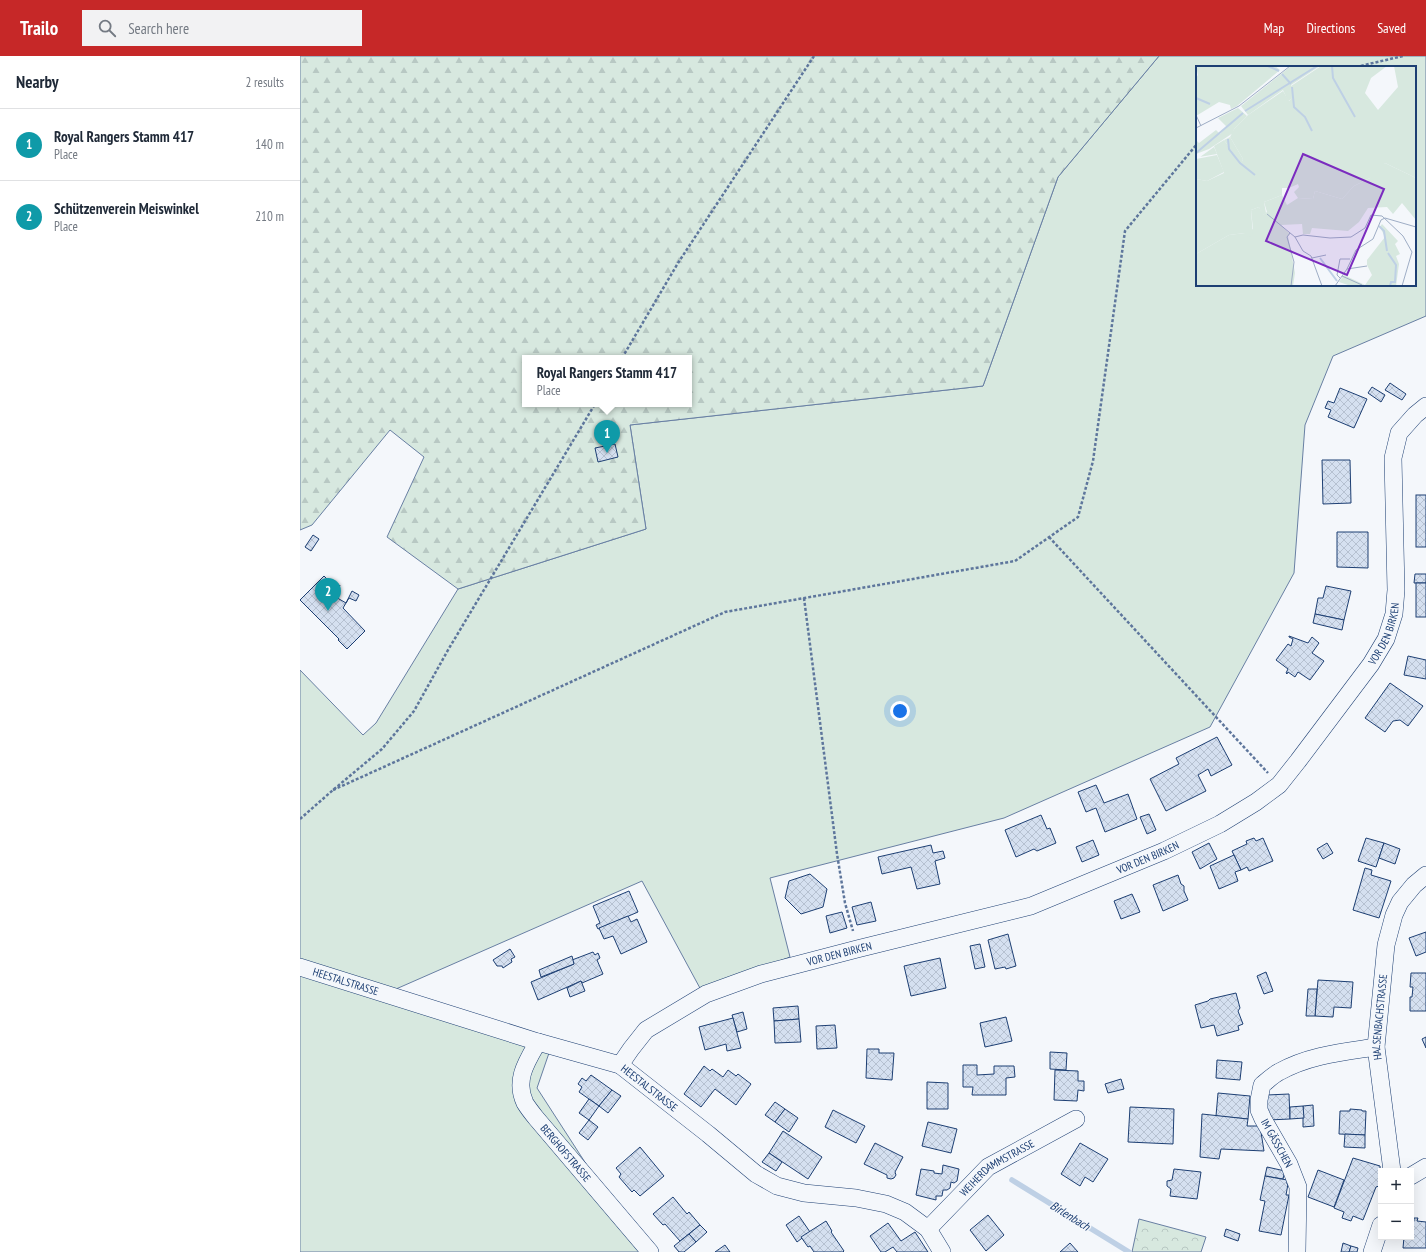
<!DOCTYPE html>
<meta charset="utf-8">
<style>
body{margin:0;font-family:"PT Sans Narrow",sans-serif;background:#f2f2f3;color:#1f2937}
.controls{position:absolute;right:12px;bottom:12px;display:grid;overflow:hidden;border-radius:0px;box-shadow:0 4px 16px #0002}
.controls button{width:36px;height:36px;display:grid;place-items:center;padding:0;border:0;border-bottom:1px solid #e0e1e3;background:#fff;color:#1f2937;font:20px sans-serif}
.you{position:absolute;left:600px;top:655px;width:14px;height:14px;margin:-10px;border:3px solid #fff;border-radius:50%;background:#1a73e8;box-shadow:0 0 0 6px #1a73e833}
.badge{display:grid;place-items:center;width:26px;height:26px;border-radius:50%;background:#c62828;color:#fff;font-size:13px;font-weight:700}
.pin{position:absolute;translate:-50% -33px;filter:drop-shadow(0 1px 2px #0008)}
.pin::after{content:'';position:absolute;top:21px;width:14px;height:12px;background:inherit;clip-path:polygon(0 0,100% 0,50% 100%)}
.popup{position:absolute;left:222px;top:299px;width:170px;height:52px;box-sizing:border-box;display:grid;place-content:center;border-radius:0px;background:#fff;filter:drop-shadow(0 1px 3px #0005);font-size:13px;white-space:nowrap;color:#747a83}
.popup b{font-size:15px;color:#1f2937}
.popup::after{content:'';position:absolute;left:50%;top:100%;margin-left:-8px;border:8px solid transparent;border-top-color:#fff}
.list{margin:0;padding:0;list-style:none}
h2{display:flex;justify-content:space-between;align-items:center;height:52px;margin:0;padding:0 16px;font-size:17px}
h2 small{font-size:13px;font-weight:400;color:#747a83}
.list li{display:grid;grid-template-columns:26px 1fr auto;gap:12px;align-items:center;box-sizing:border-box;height:72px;padding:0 16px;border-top:1px solid #e0e1e3}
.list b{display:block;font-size:15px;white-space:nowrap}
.list p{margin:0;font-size:13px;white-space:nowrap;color:#747a83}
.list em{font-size:13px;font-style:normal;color:#747a83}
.icon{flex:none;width:22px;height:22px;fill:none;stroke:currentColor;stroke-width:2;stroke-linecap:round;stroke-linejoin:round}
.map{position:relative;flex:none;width:1126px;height:1196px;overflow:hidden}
header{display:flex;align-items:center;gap:24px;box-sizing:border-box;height:56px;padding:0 20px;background:#c62828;color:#fff}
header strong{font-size:19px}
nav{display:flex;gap:22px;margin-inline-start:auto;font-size:14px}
.search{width:280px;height:36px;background:#f2f2f3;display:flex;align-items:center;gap:10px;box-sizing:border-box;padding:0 14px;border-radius:0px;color:#747a83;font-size:15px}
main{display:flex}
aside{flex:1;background:#fff}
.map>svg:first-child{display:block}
.green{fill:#d7e8df;stroke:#687fa3;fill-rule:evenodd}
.forest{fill:url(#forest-firs);stroke:#687fa3;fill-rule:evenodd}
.park{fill:url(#park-crowns);stroke:#687fa3}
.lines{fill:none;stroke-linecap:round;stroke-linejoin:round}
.stream{stroke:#bed0e5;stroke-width:5.5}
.building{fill:url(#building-cross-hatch);stroke:#1d3f73}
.street-casing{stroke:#1d3f73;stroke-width:18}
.path{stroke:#5e769c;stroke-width:2.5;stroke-dasharray:3 2;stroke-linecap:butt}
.street{stroke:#f4f7fb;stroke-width:17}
.labels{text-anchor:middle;stroke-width:3;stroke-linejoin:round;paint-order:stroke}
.street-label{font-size:11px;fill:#1d3f73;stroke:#f4f7fb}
.water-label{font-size:12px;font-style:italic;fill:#1d3f73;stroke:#f4f7fb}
.inset-river{fill:none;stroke:#bed0e5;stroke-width:2}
.inset-road{fill:none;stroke:#9eadc5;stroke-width:1}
.view{fill:#7b2cbf;fill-opacity:0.15;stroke:#7b2cbf;stroke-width:2}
.inset-edge{fill:none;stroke:#1d3f73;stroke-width:2}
</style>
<header>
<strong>Trailo</strong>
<div class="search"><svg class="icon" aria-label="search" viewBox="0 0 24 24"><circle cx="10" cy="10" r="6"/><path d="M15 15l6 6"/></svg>Search here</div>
<nav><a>Map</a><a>Directions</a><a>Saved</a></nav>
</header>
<main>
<aside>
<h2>Nearby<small>2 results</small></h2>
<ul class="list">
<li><span class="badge" style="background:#0f9aa8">1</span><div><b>Royal Rangers Stamm 417</b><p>Place</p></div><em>140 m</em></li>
<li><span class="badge" style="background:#0f9aa8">2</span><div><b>Schützenverein Meiswinkel</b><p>Place</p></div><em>210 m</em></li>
</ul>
</aside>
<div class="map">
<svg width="1126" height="1196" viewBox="0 0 1126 1196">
<defs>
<pattern id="forest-firs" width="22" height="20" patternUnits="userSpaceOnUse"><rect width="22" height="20" fill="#d7e8df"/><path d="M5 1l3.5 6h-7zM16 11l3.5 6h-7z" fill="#b8c8c3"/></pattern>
<pattern id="park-crowns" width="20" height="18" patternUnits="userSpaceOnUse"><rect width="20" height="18" fill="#d7e8df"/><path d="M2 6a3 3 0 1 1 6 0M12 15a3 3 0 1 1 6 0" fill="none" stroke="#b8c8c3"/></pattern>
<pattern id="building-cross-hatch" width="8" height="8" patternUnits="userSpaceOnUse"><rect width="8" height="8" fill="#d5e0f0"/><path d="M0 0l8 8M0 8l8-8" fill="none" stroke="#b6c1d1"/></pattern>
</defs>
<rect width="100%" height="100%" fill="#f4f7fb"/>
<path class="green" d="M859,0H1126V260L1033,300L1005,369L994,517L910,671L704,762L470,822L490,901L401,934L342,825L96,933L249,997L237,1032L343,1196H0V614L63,679L76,667L158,533L346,473L330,369L683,330L758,121ZM897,11H1115V229H897Z"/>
<path class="forest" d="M0,0H859L758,121L683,330L330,369L346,473L158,533L87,481L124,401L90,374L12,469L0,474ZM225,302H389V348H225Z"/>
<path class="park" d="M839,1163L906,1181L901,1196H832Z"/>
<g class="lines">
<path class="stream" d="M712,1124L829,1196"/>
</g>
<g class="building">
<path d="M1090,327L1106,338L1102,344L1085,334Z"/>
<path d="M1072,331L1085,339L1081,346L1068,337Z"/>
<path d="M1040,332L1067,343L1054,372L1028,361L1031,354L1025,352L1028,345L1034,347Z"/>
<path d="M315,388L318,401L298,406L295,392Z"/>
<path d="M1022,404H1050L1051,447L1023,448Z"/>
<rect x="1116" y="439" width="10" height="52"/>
<path d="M1037,476H1068V512L1037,511Z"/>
<path d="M13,479L19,483L11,495L5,491Z"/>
<path d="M1115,518H1126V527H1114Z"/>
<path d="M24,520L37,533L40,529L34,540L46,547L52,535L59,539L56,545L49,542L43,552L65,575L47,593L38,584L39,583L0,544Z"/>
<rect x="1116" y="527" width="10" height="34"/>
<path d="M1026,530L1051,535L1044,564L1015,558L1018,542H1023Z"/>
<path d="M1015,558L1044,564L1042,574L1013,567Z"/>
<path d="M989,580L1008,587L1012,581L1019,587L1012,597L1024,605L1010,624L998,616L995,621L988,616L987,618L986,617L988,613L976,604L988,588L991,590L993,583L989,581Z"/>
<path d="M1108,600L1126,604V623L1104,619Z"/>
<path d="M1090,627L1123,650L1108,670L1100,664L1093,665L1085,676L1065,662Z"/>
<path d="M917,681L932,709L911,720L908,713L898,719L906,735L866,755L850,723L879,708L876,702Z"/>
<path d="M796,729L804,747L828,738L837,763L805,776L796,752L786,756L778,736Z"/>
<path d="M849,758L856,774L847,778L840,761Z"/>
<path d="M741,759L747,773L750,772L756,787L737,795L734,793L716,801L705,774Z"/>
<path d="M954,782L956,785L963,782L973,805L949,815L947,811L941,814L932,795L947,788L946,785Z"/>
<path d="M1066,782L1084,787L1076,811L1058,805Z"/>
<path d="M793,784L799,799L782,806L776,791Z"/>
<path d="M909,787L917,803L900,813L892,796Z"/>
<path d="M1027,787L1033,797L1023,803L1017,793Z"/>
<path d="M1084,787L1100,793L1095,808L1079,802Z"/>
<path d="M631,789L633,797L643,795L645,802L635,805L640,828L617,833L611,811L582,818L578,801Z"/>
<path d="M934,799L941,814L935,816L938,825L919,833L910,810Z"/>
<path d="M1065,812L1072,814L1071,819L1091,825L1079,862L1053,854Z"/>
<path d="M510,818L527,833L523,851L501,858L485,842L489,825Z"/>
<path d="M878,819L881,828L884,830V835L888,844L863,855L853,829Z"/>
<path d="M329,835L338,856L298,873L296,869L300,867L293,850Z"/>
<path d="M832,838L840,856L821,863L814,845Z"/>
<path d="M571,846L576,865L557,869L552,851Z"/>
<path d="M542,856L547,872L530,877L526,860Z"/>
<path d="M328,860L331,866L337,863L347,886L321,898L313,880L304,883L299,872Z"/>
<path d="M1126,876V896L1116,900L1109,882Z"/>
<path d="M708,878L716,910L706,913L705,911L695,913L688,884Z"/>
<path d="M680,888L685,911L675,913L670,890Z"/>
<path d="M210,893L215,901L211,903L212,906L203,912L202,910H197L193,904Z"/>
<path d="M293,896L295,899L298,897L300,902L297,904L303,918L282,927L281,925L238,944L231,926L274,908L272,904Z"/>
<path d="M272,900L274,908L241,921L239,914Z"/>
<path d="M640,902L646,932L611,940L604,910Z"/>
<path d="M966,916L973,935L964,938L957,920Z"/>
<path d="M1111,917H1126V955H1110V941H1112L1113,931H1110Z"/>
<path d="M1018,924L1053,926L1051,952L1034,951L1033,961L1015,960Z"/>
<path d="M281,925L285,935L270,941L267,932Z"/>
<path d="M1008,933H1017L1015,960H1006Z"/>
<path d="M936,937L940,952L938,955L943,968L938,970L939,974L917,980L914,969L901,972L895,949L908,945L910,943Z"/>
<path d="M498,950L499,963L474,965L473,952Z"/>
<path d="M443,956L447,973L437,976L432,959Z"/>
<path d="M706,961L712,985L685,991L680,967Z"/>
<path d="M433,962L441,992L427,995L426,988L405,994L399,971Z"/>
<path d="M499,963L501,986L475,987L474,965Z"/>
<path d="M535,969L537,992L517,993L516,970Z"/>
<path d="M1126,981V992L1122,983Z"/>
<path d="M567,993H579V997H594L592,1024L566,1022Z"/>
<path d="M750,996L767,997L766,1014L750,1013Z"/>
<path d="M917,1004L942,1006L940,1024L916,1022Z"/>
<path d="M663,1009H677V1019L694,1018V1010H714L715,1021L706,1022V1039H672L673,1031H663Z"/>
<path d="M404,1010L410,1015L412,1013L423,1021L428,1014L436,1020L438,1018L451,1028L436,1049L415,1033L401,1051L384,1038Z"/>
<path d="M755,1014L778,1015V1025H784V1035L778,1034L777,1045L754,1044Z"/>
<path d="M291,1019L312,1034L299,1050L279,1036L282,1031L278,1028L282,1022L286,1025Z"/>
<path d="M821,1023L824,1033L808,1037L805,1028Z"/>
<path d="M627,1026L648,1027V1053H627Z"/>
<path d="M312,1034L321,1040L308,1057L299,1050Z"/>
<path d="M918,1037L950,1040L948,1063L916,1060Z"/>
<path d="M989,1038L990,1063L968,1064L967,1039Z"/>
<path d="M289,1043L299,1050L289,1064L279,1057Z"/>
<path d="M475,1046L485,1053L475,1066L465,1059Z"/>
<path d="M1013,1049L1014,1070L1003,1071V1050Z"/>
<path d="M1003,1050L1004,1062L990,1063V1051Z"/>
<path d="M830,1051L874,1053L873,1088L828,1086Z"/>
<path d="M485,1053L498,1062L489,1076L475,1066Z"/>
<path d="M1050,1053L1062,1054V1055H1066L1065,1079L1039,1078L1040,1055H1050Z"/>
<path d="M533,1054L565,1070L556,1087L525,1071Z"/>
<path d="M902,1058L948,1063L947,1070H960L964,1095L921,1093L919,1103L900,1101Z"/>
<path d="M289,1064L298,1071L288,1084L279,1077Z"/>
<path d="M628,1066L657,1073L651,1097L622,1090Z"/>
<path d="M483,1075L522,1101L508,1123L469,1097Z"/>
<path d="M1045,1078L1065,1079V1092L1044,1091Z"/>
<path d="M575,1087L603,1101L595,1116L596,1119L594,1122L591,1123L587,1122V1119L564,1108Z"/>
<path d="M780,1087L808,1103L793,1126L785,1121L780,1130L761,1118Z"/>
<path d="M340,1091L364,1120L340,1140L334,1134L332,1136L319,1121L321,1118L316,1112Z"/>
<path d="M469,1097L482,1106L476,1115L462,1106Z"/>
<path d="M1053,1102L1080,1110L1081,1126L1079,1130L1076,1131L1063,1164L1053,1160L1051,1165L1042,1162L1044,1156L1034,1152Z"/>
<path d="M643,1109L659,1113L657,1125L654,1127L651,1126L650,1132L647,1134H643L642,1140H636V1144L616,1139L621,1113L634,1115V1117L642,1118Z"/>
<path d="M967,1111L985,1115L983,1123L965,1120Z"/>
<path d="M874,1113L901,1116L897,1143L870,1140L871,1133L867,1130V1125L872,1124Z"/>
<path d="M1018,1114L1044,1124L1034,1151L1008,1141Z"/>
<path d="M965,1120L987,1124V1128H988L986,1139H989L981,1179L959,1175L965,1145L960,1144Z"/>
<path d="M373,1141L387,1158L389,1156L400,1169L380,1185L365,1168L363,1169L353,1158Z"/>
<path d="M688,1159L704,1179L686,1195L670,1174Z"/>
<path d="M499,1160L510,1176L497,1186L486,1169Z"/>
<path d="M1114,1162H1118L1117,1165L1126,1166V1192H1103L1104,1181H1111V1165H1114Z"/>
<path d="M526,1165L532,1175L531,1176L544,1195L543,1196H514L510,1190L508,1191L501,1181Z"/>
<path d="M588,1167L601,1185L615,1176L628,1196H597L593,1191L585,1196H581L570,1180Z"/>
<path d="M400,1169L407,1176L396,1186L389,1178Z"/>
<path d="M926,1173L940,1178L938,1185L924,1180Z"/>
<path d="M389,1178L396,1186L384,1196H379L374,1190Z"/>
<path d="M770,1187L778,1196H760Z"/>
<path d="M1043,1187L1051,1190L1049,1196H1041Z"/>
<path d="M425,1189L430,1196H415Z"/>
<path d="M1051,1190L1058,1192L1057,1196H1049Z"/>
</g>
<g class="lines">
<g class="street-casing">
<g id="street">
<path id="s1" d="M0,911L238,986L320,1009L408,1078L456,1118L477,1130L504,1137L556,1142L586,1148L605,1156L628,1173L642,1196"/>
<path id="s2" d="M238,986C227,1005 214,1024 225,1047C228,1052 232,1057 236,1062L350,1196"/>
<path id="s3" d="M320,1009L331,993L346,974L406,938L461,918L557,893L731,850L864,795L920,768L956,746L979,729L998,705L1071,608L1086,583L1094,558L1096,534L1093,402L1099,377L1115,359L1126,350"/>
<path id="s4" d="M1092,1115L1076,991L1086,889L1094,859L1100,846L1114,829L1126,819"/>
<path d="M1111,1120L1126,1111"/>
<path id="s5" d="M628,1173L688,1111L776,1063"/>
<path d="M997,1196L998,1131L989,1108L963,1063L959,1054V1044L962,1029C967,1025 973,1019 979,1016C1009,999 1043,996 1076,991"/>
<path d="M1072,1196L1081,1169"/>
</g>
</g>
<g class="path">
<path d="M1056,11L1103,0"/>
<path d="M322,302L378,207L514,0"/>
<path d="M749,481L968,717"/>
<path d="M504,542L537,798L545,847L553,875"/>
<path d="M33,734L425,556L715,505L778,461L793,405L825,175L897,88"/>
<path d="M0,763L33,734L82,693L114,655L148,594L295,348"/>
</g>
<use href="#street" class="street"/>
</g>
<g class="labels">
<g class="street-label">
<text dy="4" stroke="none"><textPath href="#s3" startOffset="913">VOR DEN BIRKEN</textPath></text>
<text dy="4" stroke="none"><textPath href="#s3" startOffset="577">VOR DEN BIRKEN</textPath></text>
<text dy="4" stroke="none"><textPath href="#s3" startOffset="253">VOR DEN BIRKEN</textPath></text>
<text dy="4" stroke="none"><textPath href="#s1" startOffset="48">HEESTALSTRASSE</textPath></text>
<text dy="4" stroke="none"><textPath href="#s4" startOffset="155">HALSENBACHSTRASSE</textPath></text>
<text dy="4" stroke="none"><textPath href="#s1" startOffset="372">HEESTALSTRASSE</textPath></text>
<text transform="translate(977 1087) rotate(61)" y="4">IM GÄSSCHEN</text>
<text dy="4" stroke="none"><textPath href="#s2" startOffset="130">BERGHOFSTRASSE</textPath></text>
<text dy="4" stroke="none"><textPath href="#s5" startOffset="93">WEIHERDAMMSTRASSE</textPath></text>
</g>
<g class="water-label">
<text transform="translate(770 1160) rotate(32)" y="4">Birlenbach</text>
</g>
</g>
<g transform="translate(896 10)">
<rect width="220" height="220" fill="#f4f7fb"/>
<path d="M0,0H79L84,4L41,40L35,43L34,39L23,36L0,50V12L2,9ZM95,0H124L95,19L97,32L92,35L87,24L52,49L45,40ZM42,42L51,50L38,63L37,67L13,83L0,88V74L3,77L20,64L24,68L31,61L22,52ZM34,71L47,93L45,99L28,74ZM18,81L21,88L3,91H4ZM21,89L28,106L11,115L0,113V93ZM189,97L220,112V154L206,137L197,148L191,141L172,142L163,156L152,165L116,162L114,168H107L106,158L85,159L94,168L92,170L99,207L97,220H0V188L33,169L49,167L57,163L55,144L63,141L67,149L71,146L68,136L86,129L91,139L102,132L117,133L119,125L146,133L158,120L174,112ZM186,158L202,175L199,178L204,188L200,190L203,198L200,220H155L143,216L148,209L169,219L176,209L171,199V194L189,171L184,161Z" fill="#d7e8df"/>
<path d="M125,0H191L175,12L169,27L182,44L202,21L198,0H220V112L189,97L181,111L174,112L158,120L146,133L119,125L117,133L102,132L98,126L103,121L102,118L93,122H86V129L68,136L70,147L66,150L63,141L55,144L57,170L51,171L49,167L33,169L0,188V113L11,115L28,107L18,80L28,74L45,98L47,93L34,71L38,63L52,49L87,25L93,35L97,31L95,20Z" fill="#d7e8df"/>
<path class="inset-river" d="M72,0L83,5M136,0L137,12L159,51M86,8L95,18M96,21L98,41L109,51L116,65M0,32L14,38M49,45L121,0M32,73L33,83L44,97L59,109M0,87L47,47M183,160L188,165L191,185M192,187L200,199L199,216H195L194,220M124,192L141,215"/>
<path class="inset-road" d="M0,49L5,60M0,62L43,40L94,0M71,148L99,171L107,185L115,190L126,220M94,167L91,171L98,196L95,220M99,171L107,169L134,172L155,171L169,162L175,149L186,150L207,170L216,186L206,220M116,192L130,189M151,203L171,200M146,210L166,219M144,212L141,209L144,193H154M139,220L151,203L160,184L177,173L185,154L189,152L220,161"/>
<path class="view" d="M107,88L188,123L151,209L70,175Z"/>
<rect width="220" height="220" class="inset-edge"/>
</g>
</svg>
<div class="controls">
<button>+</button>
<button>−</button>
</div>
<div class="you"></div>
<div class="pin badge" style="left:307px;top:397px;background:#0f9aa8">1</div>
<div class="popup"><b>Royal Rangers Stamm 417</b>Place</div>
<div class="pin badge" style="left:28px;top:555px;background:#0f9aa8">2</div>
</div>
</main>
